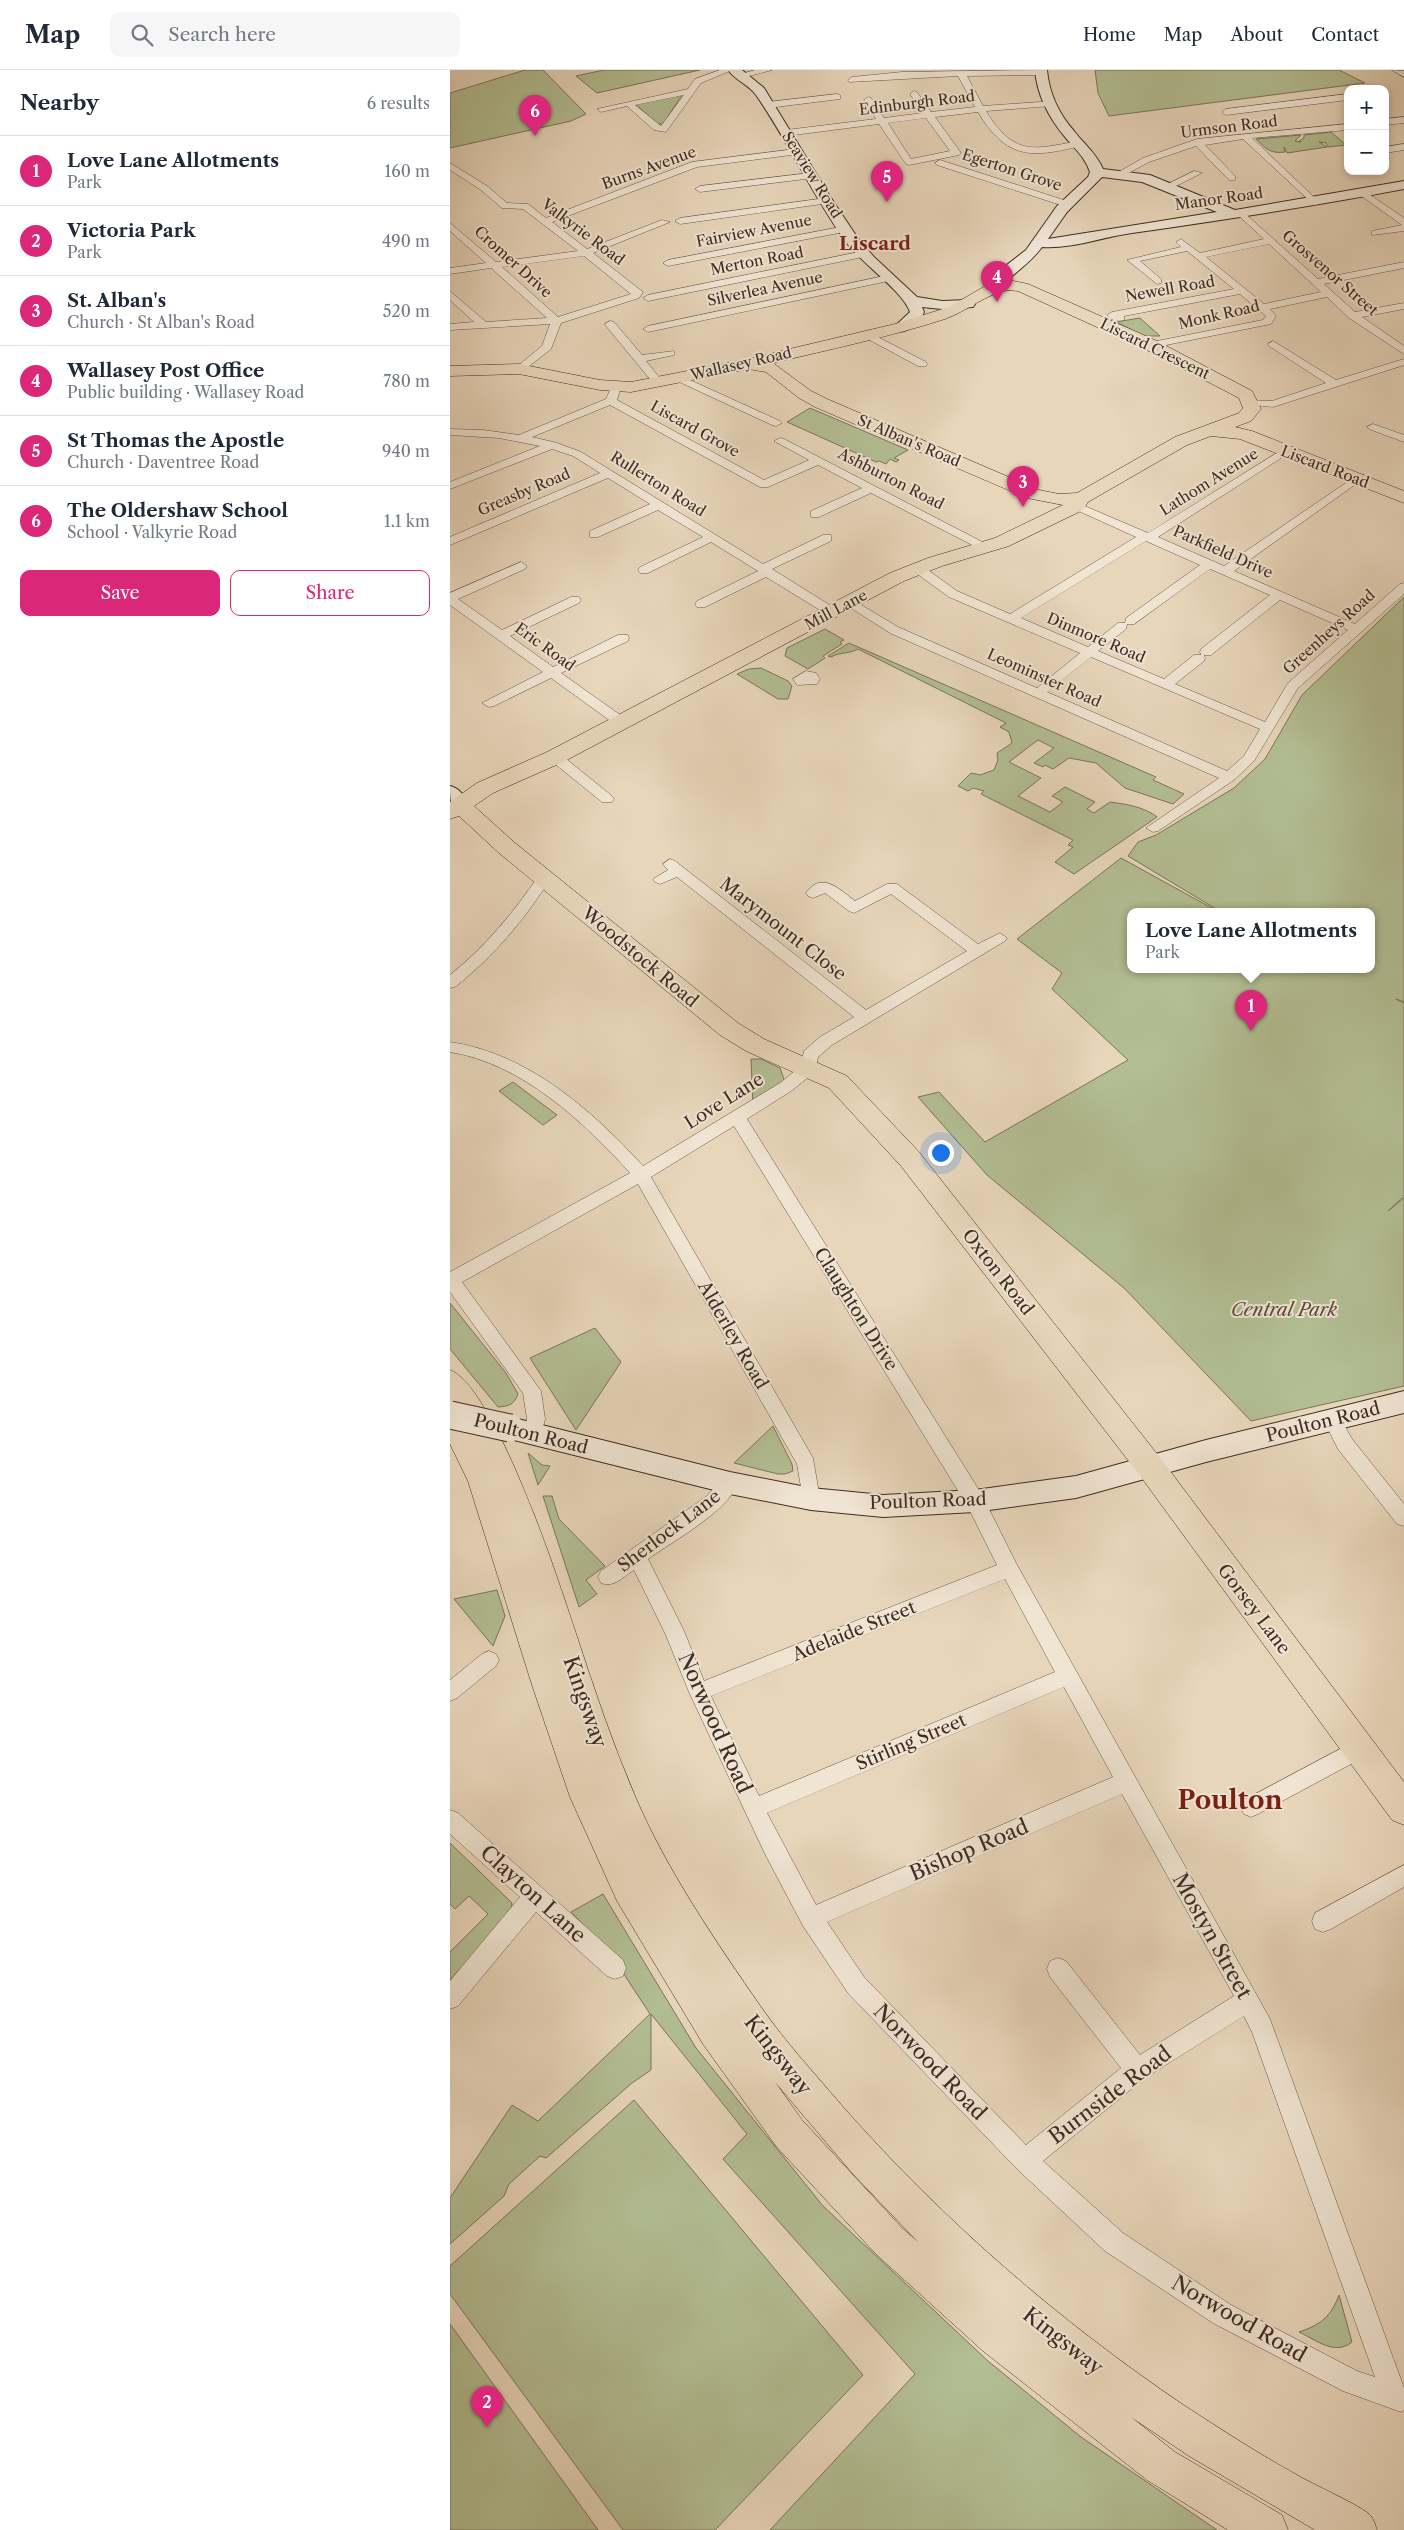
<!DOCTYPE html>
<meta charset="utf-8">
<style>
body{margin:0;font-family:"Libre Caslon Text",serif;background:#f6f6f7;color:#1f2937}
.controls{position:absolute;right:15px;top:15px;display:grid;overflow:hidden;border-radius:10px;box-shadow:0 2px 8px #0003}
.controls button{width:45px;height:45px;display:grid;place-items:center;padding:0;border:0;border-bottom:1px solid #e0e1e3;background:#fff;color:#1f2937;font:25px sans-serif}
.you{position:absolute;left:490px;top:1082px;width:18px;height:18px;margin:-12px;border:4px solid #fff;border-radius:50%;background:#1a73e8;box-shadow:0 0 0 8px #1a73e833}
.badge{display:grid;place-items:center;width:32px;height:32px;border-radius:50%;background:#db2777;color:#fff;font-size:16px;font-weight:700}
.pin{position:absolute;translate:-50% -41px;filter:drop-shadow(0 1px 2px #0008)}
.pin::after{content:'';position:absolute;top:26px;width:18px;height:15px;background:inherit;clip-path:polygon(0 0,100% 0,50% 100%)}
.popup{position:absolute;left:677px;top:838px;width:248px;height:65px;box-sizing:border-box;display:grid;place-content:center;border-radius:10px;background:#fff;filter:drop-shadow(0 1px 4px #0005);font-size:16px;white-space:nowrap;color:#747a83}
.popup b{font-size:19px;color:#1f2937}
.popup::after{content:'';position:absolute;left:50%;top:100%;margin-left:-10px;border:10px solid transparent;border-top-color:#fff}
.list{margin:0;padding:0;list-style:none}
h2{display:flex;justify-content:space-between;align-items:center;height:65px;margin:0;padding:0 20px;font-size:21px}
h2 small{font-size:16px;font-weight:400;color:#747a83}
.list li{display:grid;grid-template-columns:32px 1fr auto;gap:15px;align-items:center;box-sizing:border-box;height:70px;padding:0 20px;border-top:1px solid #e0e1e3}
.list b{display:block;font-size:19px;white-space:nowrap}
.list p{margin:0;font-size:16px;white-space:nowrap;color:#747a83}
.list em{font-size:16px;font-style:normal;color:#747a83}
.actions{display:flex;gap:10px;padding:15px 20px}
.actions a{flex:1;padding:11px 0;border:1px solid #db2777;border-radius:10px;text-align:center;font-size:18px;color:#db2777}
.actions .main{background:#db2777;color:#fff}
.icon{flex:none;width:28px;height:28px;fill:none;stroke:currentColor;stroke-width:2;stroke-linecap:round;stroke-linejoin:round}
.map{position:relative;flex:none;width:954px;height:2460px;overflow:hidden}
header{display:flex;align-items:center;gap:30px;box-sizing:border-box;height:70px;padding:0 25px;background:#fff;border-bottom:1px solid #e0e1e3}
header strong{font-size:24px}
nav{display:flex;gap:28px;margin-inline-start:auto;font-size:18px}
.search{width:350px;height:45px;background:#f6f6f7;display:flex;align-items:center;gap:12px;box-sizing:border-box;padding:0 18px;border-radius:10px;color:#747a83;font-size:19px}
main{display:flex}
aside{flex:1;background:#fff}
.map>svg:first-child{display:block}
.green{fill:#b3be93;stroke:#7a755b}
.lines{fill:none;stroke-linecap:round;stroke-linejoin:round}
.street-casing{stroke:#6a5649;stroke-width:1}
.secondary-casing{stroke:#402c23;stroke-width:2}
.primary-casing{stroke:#402c23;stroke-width:1}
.highway-casing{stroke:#402c23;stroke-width:1}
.street{fill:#f0e4d3;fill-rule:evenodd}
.secondary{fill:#f0e4d3;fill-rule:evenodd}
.primary{fill:#e8d6bb;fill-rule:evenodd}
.highway{fill:#e8d6bb;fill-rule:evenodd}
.secondary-bridge-casing{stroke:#402c23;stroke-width:29;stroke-linecap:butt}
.secondary-bridge{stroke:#f0e4d3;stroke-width:27}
.labels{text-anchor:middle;stroke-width:4;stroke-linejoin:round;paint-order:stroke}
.far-street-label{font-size:15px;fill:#402c23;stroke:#f0e4d3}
.street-label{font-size:18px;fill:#402c23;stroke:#f0e4d3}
.park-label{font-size:18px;font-style:italic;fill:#574939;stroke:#f0e4d3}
.far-district-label{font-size:19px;font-weight:bold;fill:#7a1f14;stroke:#f0e4d3}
.near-street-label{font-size:21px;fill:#402c23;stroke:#f0e4d3}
.near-district-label{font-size:26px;font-weight:bold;fill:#7a1f14;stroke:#f0e4d3}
</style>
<header>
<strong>Map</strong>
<div class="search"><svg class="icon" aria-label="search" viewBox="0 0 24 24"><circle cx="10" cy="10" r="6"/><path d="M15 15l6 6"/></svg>Search here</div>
<nav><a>Home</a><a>Map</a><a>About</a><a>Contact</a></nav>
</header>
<main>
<aside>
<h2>Nearby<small>6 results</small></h2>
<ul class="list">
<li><span class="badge">1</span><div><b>Love Lane Allotments</b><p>Park</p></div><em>160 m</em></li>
<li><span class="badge">2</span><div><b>Victoria Park</b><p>Park</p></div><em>490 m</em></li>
<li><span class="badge">3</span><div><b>St. Alban's</b><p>Church · St Alban's Road</p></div><em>520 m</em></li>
<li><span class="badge">4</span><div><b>Wallasey Post Office</b><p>Public building · Wallasey Road</p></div><em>780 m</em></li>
<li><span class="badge">5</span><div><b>St Thomas the Apostle</b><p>Church · Daventree Road</p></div><em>940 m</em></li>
<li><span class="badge">6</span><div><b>The Oldershaw School</b><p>School · Valkyrie Road</p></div><em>1.1 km</em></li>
</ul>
<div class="actions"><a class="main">Save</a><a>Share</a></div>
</aside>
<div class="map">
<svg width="954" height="2460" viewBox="0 0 954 2460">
<rect width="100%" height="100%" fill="#e8d6bb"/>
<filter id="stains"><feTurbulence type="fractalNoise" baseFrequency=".004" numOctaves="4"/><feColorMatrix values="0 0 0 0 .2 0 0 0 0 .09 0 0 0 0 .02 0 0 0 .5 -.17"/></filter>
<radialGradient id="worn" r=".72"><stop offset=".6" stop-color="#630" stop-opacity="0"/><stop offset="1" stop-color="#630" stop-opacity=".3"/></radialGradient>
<g class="green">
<path d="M75,0H93L136,44L121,51L0,78V23Z"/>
<path d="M154,0H250L147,23L126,6Z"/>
<path d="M645,0H889L915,13L659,46L648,23Z"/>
<path d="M232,25L213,54H208L185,34Z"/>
<path d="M881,62L896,75L878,77L876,73L869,72L877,77L837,83L834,77L835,82C821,84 816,79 806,69L851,65L845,71L851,72L849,71L854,68V65Z"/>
<path d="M690,248L710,266H694L666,252Z"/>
<path d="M360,338L458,380L444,388L449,390L446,392L440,389L436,394L429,391L426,392L337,352Z"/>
<path d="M954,527V932L946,929L954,933V1126L938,1141L954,1128V1316L801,1351L674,1218L537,1105L468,1027L489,1022L535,1072L678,990L602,919L612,903L567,869L671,788L769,842H681V900H921V842H771L678,786L688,772L706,765L784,718L815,689L852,625Z"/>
<path d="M375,559L394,570L390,572L392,574L373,586L375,588L358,599L335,586L337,578Z"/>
<path d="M399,573L706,707L703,710L734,724L723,734L675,718L646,693L619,688L603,699L595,695L593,697L584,693L604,678L588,670L559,692L591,708L568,726L600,742L613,732L602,726L615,717L645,732L637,739L644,743L660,732C675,734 695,737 707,747L624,804L605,792L623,777L618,775L623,770L531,724L534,721L523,718L518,721L508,716L521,703L530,705L544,700L548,690L547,683L562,673L559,662L550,657L556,653L408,579C399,584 390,582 381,587L378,586Z"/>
<path d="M311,598L338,611L342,616L338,629H328L287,604L299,599Z"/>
<path d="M301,989H311L330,998L335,1012L303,1038Z"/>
<path d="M63,1012L107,1045L93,1055L49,1021Z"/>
<path d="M0,1233L56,1303L68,1324C64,1335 59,1336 48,1337L0,1279Z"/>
<path d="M145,1258L171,1292L126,1360L80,1288Z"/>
<path d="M323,1356L342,1394L343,1401L335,1404H328L284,1393Z"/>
<path d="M78,1383L92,1395L100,1396L88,1415Z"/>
<path d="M93,1426H102L109,1449L155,1496L136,1510L147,1524L129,1537Z"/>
<path d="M47,1520L55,1546L43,1576L4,1529Z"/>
<path d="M0,1773L62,1833L61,1843L0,1910V1882L38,1844L19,1826L5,1839L0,1834Z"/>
<path d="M153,1824L246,1978L373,2136L538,2291L631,2367L767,2460H320L465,2304L273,2089L297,2064L201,1944V2000L182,2013L96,2088L90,2086L59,2114L54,2126L0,2174V2128L62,2035L88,2051L200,1944L158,1880L121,1842Z"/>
<path d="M184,2030L413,2305L265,2460H173L0,2224V2196Z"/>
<path d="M889,2225L902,2272C885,2286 866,2270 849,2262C870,2255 881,2247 889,2225Z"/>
<path d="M0,2254L148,2460H0Z"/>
</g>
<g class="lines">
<g class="street-casing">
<g id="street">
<path d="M270,0H282L251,13L216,62L204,60L177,36L151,42L147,39L238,19L245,9ZM234,25L211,56L185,35Z"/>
<path d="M305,0H322L292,8L288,5Z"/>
<path d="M594,0L595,2L591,5L517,6L533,36L604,31V35L601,36L536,41C564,86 582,80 628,71L631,72V76C581,88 557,90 528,42L485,47L511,83L509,85L459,95L456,94L429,54L336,66L331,63L336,60L426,49L414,30L418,27L421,28L434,48L473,43L460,24L464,21L467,22L481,42L525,37L508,6L399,12L398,10L402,7L452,2ZM476,48L500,81L461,89L438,53Z"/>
<path d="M942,0L954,1V7Z"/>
<path d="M387,24L390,25V29L318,38L314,35L318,32Z"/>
<path d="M898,24V30L776,45L772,42L776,39Z"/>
<path d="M954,47V53L935,55V49Z"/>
<path d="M898,54V60L802,68L867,130V134L864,135L793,69L755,75L785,106V110H779L746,76L699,92L673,106L665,104L693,88L747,69Z"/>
<path d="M954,74V80L935,83V77Z"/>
<path d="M346,79L351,82L349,84L247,97L102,152L137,179L212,150L220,152L143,183L193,222L189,228L111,253L101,279L73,301H65L64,299L92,276L100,254L0,260V254L24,252L0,230V221L36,252L97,248L41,198L0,204V198L36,193L0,161V153L46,192L128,181L73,139L52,138L31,120L0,100V93L37,116L57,133L78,134L96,148L242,92ZM134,186L181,224L108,247L52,197Z"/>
<path d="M490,90L620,132L622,134L614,136L487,95L485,93Z"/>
<path d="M744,101L752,103L720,119L712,117Z"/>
<path d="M360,103L365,106L363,108L250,122L245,119L250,116Z"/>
<path d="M913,120L954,148V161L922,165V161L952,155L910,125V121Z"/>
<path d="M376,128L379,129V133L230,154L225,151L230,148Z"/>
<path d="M791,140L868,209L954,192V198L874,214L905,242L954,233V239L912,247L954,276V284L899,248L877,227L820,239L826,246L821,254L701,278L696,275L697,273L813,250L816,246L790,224L674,246V250C668,252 660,250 657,245L662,242L784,219L737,181L690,191L711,209V213L707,214L677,190L731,177L726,172L731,169L750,183L814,169L788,145L786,143ZM819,174L871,222L814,234L756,187Z"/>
<path d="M396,156L399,157V161L218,196L213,193L218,190Z"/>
<path d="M414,181L418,182V186L198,231L193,228L198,225Z"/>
<path d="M439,205L443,206V210L198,262L193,259L198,256Z"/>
<path d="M160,251L164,252L192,285L224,281V285L196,291L213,312L212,314H204L156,256L155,254Z"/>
<path d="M418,262L476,292L477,294L476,296H468L414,267V263Z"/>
<path d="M823,271L886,310L954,289V295L823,337L795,334V330L822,331L876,313L819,276L818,274Z"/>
<path d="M229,305L330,351L332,353L326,356L322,355L225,310V306Z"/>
<path d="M165,317L170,320L167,330L314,410L359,390L324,371L330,368L334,369L542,477L540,480H532L421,423L369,447H361V441L412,418L368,395L318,417H310L160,335L82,367L107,373L131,382L313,494L373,465H381V471L322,499L386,539L388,542L386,545H378L316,507L255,537H247L245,534L247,531L308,501L261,472L198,503H190L188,500L190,497L253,467L208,440L148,467H140V461L200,434L158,408L0,475V467L150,403L123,386L102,379L0,419V412L90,376L49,368L0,365V359L33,360L69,365L156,329L161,318Z"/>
<path d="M923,354L954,365V372L919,359L917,357Z"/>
<path d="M835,378L839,379V383L708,467L774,496L906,406L912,409L910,411L784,501L905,554L950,514L954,513V524L848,618L804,691L784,710L708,761L703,762L696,758L769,708L440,563L393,533L395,530H403L448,557L587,618L630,583L499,527L463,501L461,498L463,495H471L507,521L560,544L686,467L622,438V434H630L698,463ZM696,471L750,495L676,548L675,553H668L638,577L571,548ZM760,499L820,525L751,579L750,582L751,585H761L830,530L898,560L838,613L815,652L725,614L754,591L755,588L754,585H744L714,609L648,581L676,559L677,554H684ZM641,587L810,659L794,686L777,701L597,622Z"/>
<path d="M71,492L77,496L75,499L8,529L52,560L121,527H129L131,530L129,533L60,566L103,597L168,565H178L179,568L178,571L111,603L176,649L178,652L176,655H166L101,608L44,636L39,637L32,633L93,602L0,535V523Z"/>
<path d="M356,601L366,603L370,609L367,614L347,615L343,609Z"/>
<path d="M105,683L110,684L162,726L164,729L162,732H152L100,690L98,687Z"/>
<path d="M220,789L225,791L416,940L517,881L441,824L404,843L399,841L375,823L363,828L358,826L356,823C372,800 390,820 405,831L437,814H447L528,874L550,863L557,868L555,871L382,975L368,987L365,1002L341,1021L297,1049L532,1425L566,1493L820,1949L954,2318V2340L951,2342L893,2321L763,2253L655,2181L567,2099L398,1923L353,1856L315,1784L239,1622L215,1563L184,1500C173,1507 164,1518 151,1513L148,1507L151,1501L257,1426L273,1407L280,1405L287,1407L289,1413C274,1444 226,1469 198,1489L234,1561L254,1611L547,1495L518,1437L284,1056L201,1107L363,1388L370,1429L368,1435L361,1437L354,1435L347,1394L188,1114L12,1212L91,1321L95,1349L90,1369L83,1372L76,1369L74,1364L77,1349L73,1323L0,1222V1202L180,1103C134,1052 71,993 0,982V972C77,983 142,1040 193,1096L330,1013L351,996L354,981L370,967L404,947L227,807L210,814L205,812L203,809L218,800L213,794ZM555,1509L605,1602L309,1726L261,1626ZM614,1617L663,1707L366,1835L317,1743ZM672,1724L784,1926L690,1985L616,1891L608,1888L600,1891L597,1899L600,1907L671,1998L576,2075L414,1907L377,1852ZM794,1946L802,1962L925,2307L907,2301L781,2235L673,2163L593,2091L695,2008Z"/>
<path d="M94,803L101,808C74,850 45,885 5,917L0,918V905C35,877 64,842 89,805Z"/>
<path d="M882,1342L888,1344L902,1369L954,1434V1456L947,1454L888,1379L873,1349L876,1344Z"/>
<path d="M39,1581L46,1584L49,1590L46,1596L7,1628L0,1631V1610L32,1584Z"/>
<path d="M909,1669L916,1672L919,1679L916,1686L808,1744L801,1747L794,1744L790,1737L794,1730Z"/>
<path d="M0,1740L8,1743L173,1890L176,1898L173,1906L165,1909L157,1906L86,1842L8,1936L0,1939V1911L70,1827L0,1764Z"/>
<path d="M954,1795V1817L881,1859L873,1862L865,1859L862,1851L865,1843Z"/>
</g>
</g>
<g class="secondary-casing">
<g id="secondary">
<path d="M278,0H292L314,18L379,125L407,167L424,187L467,227L492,231L518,230L525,234L523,237L492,239L472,237L474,242C470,253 457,264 445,261L443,258L460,242C452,220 412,194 396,172C362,125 339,72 306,25C299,15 285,10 278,0Z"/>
<path d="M585,0H597C599,23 609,44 624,61C634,74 646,83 653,99L700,105L785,140L954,111V119C864,136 773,150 682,163C652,167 623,179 592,177C580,194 561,204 548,221H538L536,218L549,201L576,180L607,136L638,107L640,102C635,87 625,79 615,67C599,48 587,25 585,0ZM652,107L692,112L767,142L598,169L617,142Z"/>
<path d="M0,716C10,718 14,727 20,735L17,739C0,744 0,730 0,716Z"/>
<path d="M954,1321V1343L756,1392L626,1428L525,1442L433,1447L361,1440L280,1424L60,1369L51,1366L47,1358L51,1350L60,1347L280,1402L361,1418L433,1425L525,1420L626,1406L756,1370Z"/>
</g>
</g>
<g class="primary-casing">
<path id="primary" d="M558,210L578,214L707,271L802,321L811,339L801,351L785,357L802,361L954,421V433L790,369L761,366L737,375L638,432L633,440L559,476L492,496L454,511L113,692L43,723L24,736L65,773L288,953L314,969L397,1006L469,1082L711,1389L954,1712V1755L942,1750L691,1407L451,1096L379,1018L296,981L270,965L49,783L9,746L0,749V732L27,713L97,682L440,503L478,488L545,468L613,435L577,428L365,337L349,328L316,302L298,299L181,322L150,320L69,304L0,306V296L69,294L150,310L181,312L293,290L445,254L499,237L537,215ZM558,220L568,221L695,279L789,328L793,338L789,343L725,367L627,423L609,424L589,420L377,329L361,321L323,293C381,279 439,267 495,249C517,241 536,224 558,220Z"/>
</g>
<g class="highway-casing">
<path id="highway" d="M0,1300C25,1308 58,1382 69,1408C114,1511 140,1622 185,1726C216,1799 266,1872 311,1937C336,1973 366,2005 394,2038C495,2152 609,2251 735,2336C772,2360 809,2384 847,2405C860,2413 914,2437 921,2446C924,2450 925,2455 927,2460H865L739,2386L681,2347L725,2382L832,2445L838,2460H778L697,2410L533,2281L426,2184L326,2076L253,1974L167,1831L120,1727L82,1615L18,1411L0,1374V1338L4,1340L0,1334ZM325,2012L403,2104L468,2172L452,2158L352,2050Z"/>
</g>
<use href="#street" class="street"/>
<use href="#secondary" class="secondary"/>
<use href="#primary" class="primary"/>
<use href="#highway" class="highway"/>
<g class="secondary-bridge-casing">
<path id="secondary-bridge" d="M0,1345L60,1358"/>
</g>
<use href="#secondary-bridge" class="secondary-bridge"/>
</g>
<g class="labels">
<g class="far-street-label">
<text transform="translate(467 33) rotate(-7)" y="5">Edinburgh Road</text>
<text transform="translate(779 57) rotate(-7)" y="5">Urmson Road</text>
<text transform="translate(199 98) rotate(-20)" y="5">Burns Avenue</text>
<text transform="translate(562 100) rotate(18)" y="5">Egerton Grove</text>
<text transform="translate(362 105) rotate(58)" y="5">Seaview Road</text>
<text transform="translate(769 129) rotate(-8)" y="5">Manor Road</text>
<text transform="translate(304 161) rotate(-11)" y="5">Fairview Avenue</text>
<text transform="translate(133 162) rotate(37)" y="5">Valkyrie Road</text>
<text transform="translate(307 191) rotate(-11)" y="5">Merton Road</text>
<text transform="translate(63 192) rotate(42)" y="5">Cromer Drive</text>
<text transform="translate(880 203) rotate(41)" y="5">Grosvenor Street</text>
<text transform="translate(315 219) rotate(-12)" y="5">Silverlea Avenue</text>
<text transform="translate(720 219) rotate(-10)" y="5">Newell Road</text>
<text transform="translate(769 245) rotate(-13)" y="5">Monk Road</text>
<text transform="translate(705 279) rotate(26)" y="5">Liscard Crescent</text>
<text transform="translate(291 294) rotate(-13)" y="5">Wallasey Road</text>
<text transform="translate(245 359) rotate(29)" y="5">Liscard Grove</text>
<text transform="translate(459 371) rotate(23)" y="5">St Alban's Road</text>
<text transform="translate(875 397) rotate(21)" y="5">Liscard Road</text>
<text transform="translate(441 409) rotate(27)" y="5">Ashburton Road</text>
<text transform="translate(759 412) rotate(-32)" y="5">Lathom Avenue</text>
<text transform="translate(208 414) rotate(32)" y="5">Rullerton Road</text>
<text transform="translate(74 422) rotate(-23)" y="5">Greasby Road</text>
<text transform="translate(773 482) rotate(24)" y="5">Parkfield Drive</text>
<text transform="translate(386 540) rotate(-28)" y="5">Mill Lane</text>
<text transform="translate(879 562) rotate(-42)" y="5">Greenheys Road</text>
<text transform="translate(646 568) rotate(23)" y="5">Dinmore Road</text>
<text transform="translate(95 577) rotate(36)" y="5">Eric Road</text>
<text transform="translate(594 608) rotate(24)" y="5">Leominster Road</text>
</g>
<g class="street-label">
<text transform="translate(333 859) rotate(38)" y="6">Marymount Close</text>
<text transform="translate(190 887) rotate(40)" y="6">Woodstock Road</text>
<text transform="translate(274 1031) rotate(-32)" y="6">Love Lane</text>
<text transform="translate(548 1202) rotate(52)" y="6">Oxton Road</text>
<text transform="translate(406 1239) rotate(58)" y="6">Claughton Drive</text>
<text transform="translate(283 1265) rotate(60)" y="6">Alderley Road</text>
<text transform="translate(873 1352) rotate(-14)" y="6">Poulton Road</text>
<text transform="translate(81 1364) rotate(14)" y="6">Poulton Road</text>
<text transform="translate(478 1431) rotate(-2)" y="6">Poulton Road</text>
<text transform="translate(219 1461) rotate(-37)" y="6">Sherlock Lane</text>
<text transform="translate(804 1539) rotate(53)" y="6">Gorsey Lane</text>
<text transform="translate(404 1561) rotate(-22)" y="6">Adelaide Street</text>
<text transform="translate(461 1672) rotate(-23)" y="6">Stirling Street</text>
</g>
<g class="park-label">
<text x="834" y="1246">Central Park</text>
</g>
<g class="far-district-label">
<text x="425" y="180">Liscard</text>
</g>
<g class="near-street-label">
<text transform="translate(135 1632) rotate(71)" y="7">Kingsway</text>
<text transform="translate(265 1653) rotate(66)" y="7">Norwood Road</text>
<text transform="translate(519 1780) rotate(-23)" y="7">Bishop Road</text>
<text transform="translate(83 1824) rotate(42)" y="7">Clayton Lane</text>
<text transform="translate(762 1866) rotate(61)" y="7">Mostyn Street</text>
<text transform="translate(328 1985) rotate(52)" y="7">Kingsway</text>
<text transform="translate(480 1992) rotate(46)" y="7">Norwood Road</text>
<text transform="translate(660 2025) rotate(-37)" y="7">Burnside Road</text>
<text transform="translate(789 2249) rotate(30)" y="7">Norwood Road</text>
<text transform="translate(613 2271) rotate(38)" y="7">Kingsway</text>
</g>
<g class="near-district-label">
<text x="780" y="1739">Poulton</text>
</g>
</g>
<rect width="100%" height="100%" filter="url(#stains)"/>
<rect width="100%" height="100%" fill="url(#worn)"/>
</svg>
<div class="controls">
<button>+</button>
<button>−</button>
</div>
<div class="you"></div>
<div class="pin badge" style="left:801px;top:961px">1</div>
<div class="popup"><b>Love Lane Allotments</b>Park</div>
<div class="pin badge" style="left:37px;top:2357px">2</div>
<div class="pin badge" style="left:573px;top:437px">3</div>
<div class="pin badge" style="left:547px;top:232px">4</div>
<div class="pin badge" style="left:437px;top:132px">5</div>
<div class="pin badge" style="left:85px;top:66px">6</div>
</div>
</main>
